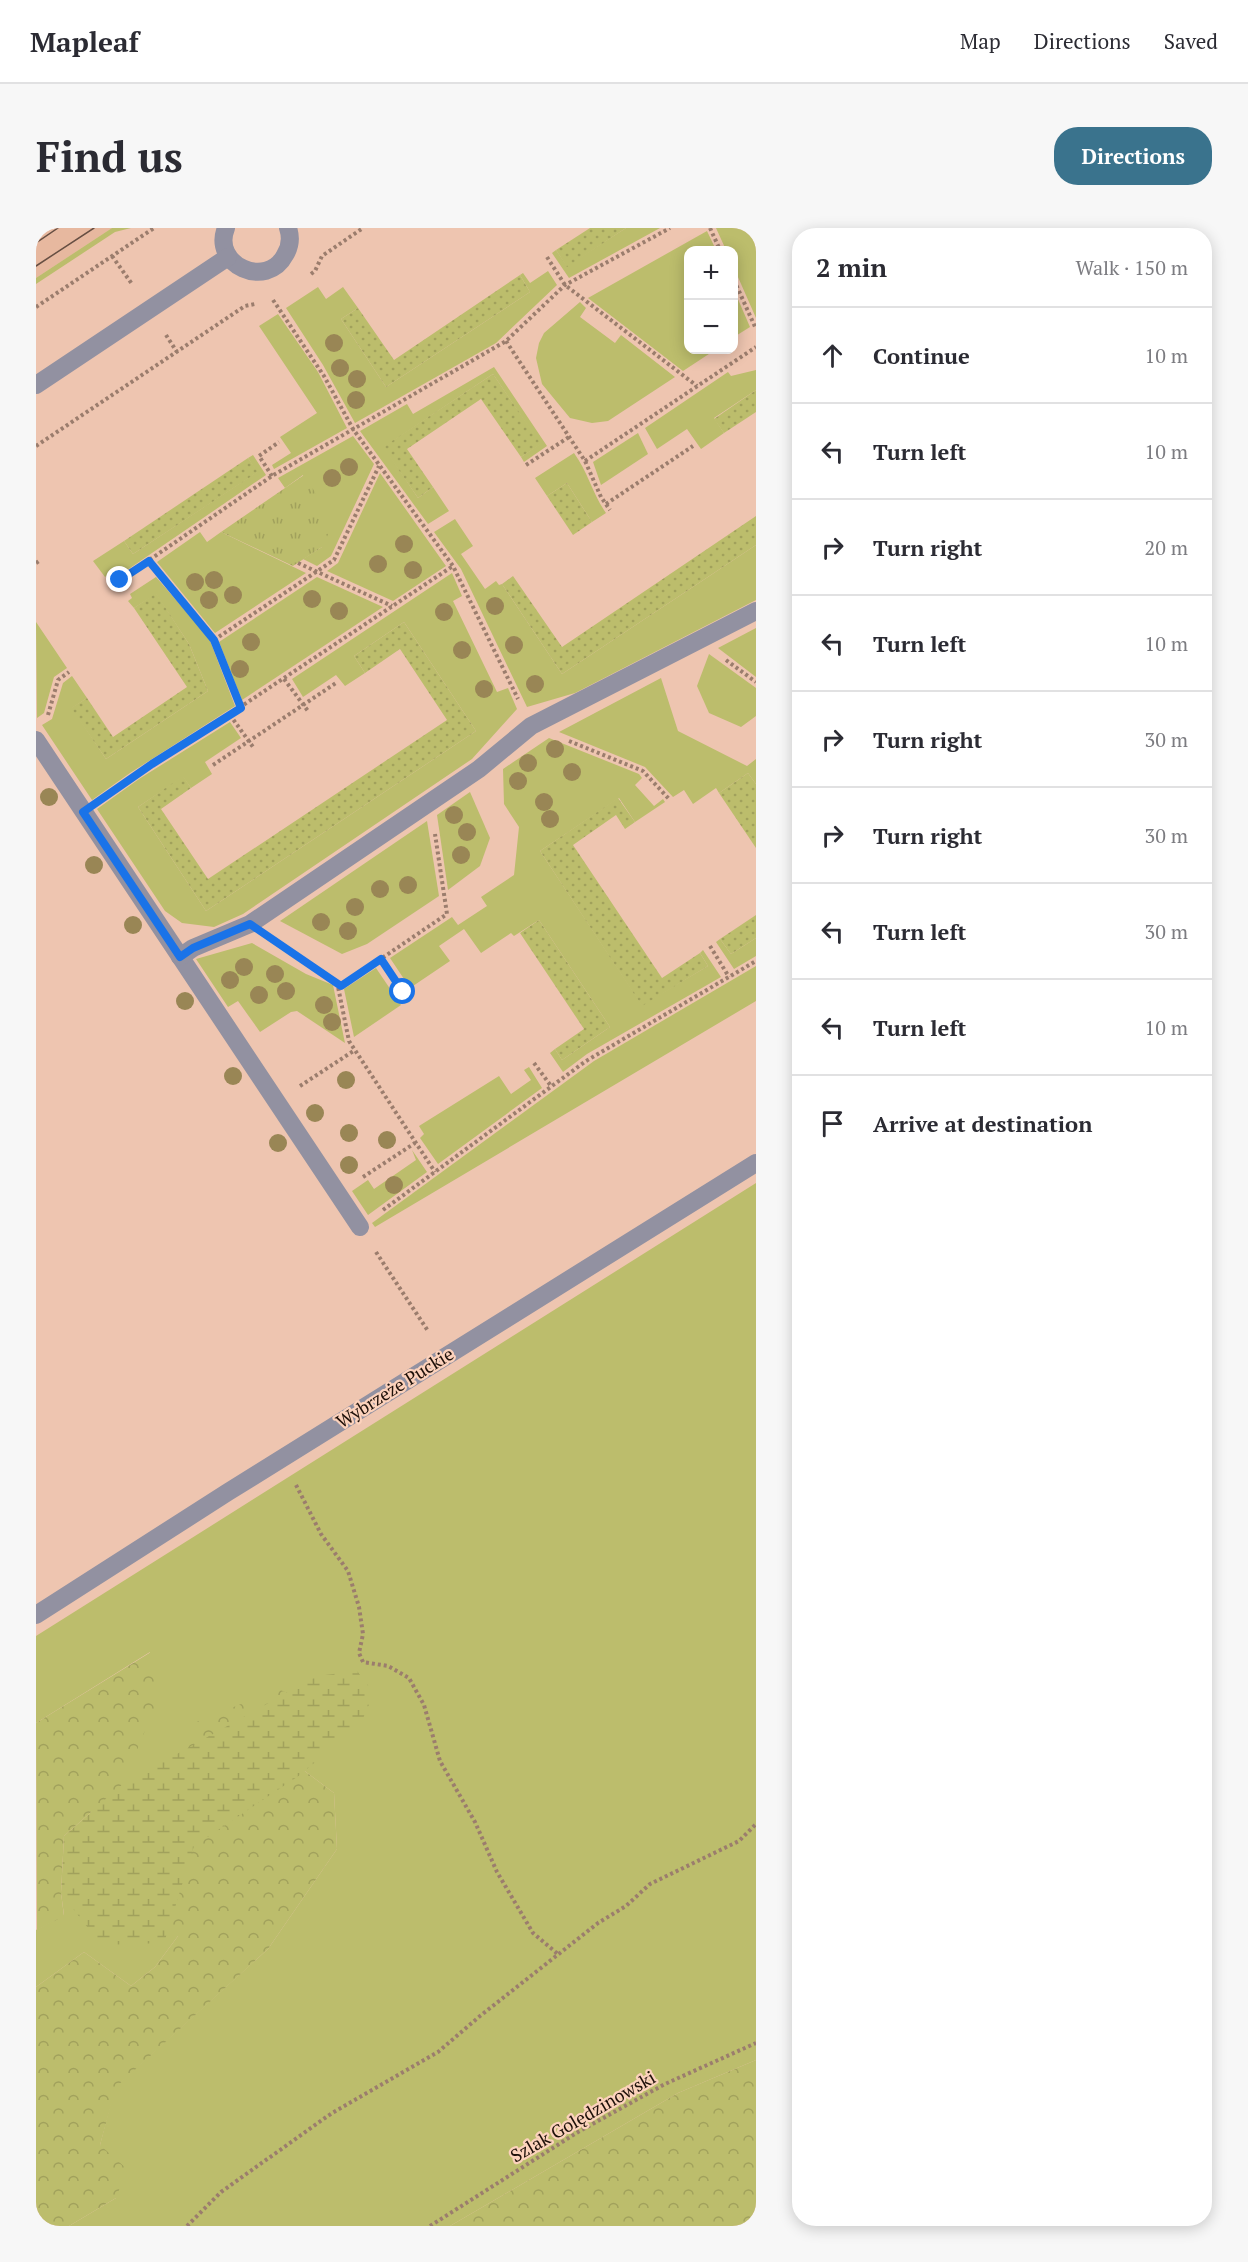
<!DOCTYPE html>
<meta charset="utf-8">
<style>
body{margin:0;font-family:"PT Serif",serif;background:#f7f7f7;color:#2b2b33}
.controls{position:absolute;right:18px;top:18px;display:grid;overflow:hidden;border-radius:12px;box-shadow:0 3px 15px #0003}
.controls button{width:54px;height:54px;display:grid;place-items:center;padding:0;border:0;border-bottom:2px solid #e1e1e2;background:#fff;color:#2b2b33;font:30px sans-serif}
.stop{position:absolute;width:18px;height:18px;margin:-14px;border:4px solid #1a73e8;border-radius:50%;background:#fff}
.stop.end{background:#1a73e8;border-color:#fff;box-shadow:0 2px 6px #0008}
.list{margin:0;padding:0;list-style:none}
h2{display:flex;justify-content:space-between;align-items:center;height:78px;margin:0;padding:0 24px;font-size:26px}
h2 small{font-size:20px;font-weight:400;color:#7c7c81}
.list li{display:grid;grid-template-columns:39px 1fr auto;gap:18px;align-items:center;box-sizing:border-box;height:96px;padding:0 24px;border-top:2px solid #e1e1e2}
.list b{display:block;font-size:22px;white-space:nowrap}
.list em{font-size:20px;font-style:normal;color:#7c7c81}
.icon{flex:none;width:33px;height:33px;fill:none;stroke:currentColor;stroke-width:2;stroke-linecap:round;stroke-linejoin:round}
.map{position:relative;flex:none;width:720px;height:1998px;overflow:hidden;border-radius:24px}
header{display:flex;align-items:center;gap:36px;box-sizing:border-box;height:84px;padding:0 30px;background:#fff;border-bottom:2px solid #e1e1e2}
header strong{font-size:28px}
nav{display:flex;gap:33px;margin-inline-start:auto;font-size:21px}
.intro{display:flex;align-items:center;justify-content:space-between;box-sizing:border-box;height:144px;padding:0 36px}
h1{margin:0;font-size:42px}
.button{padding:15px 27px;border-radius:24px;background:#3a738d;color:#fff;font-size:21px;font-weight:700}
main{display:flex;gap:36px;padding:0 36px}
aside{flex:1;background:#fff;border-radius:24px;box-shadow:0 3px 15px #0003}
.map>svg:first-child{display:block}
.built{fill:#e7b89f}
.grass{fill:#bcbd6c}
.forest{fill:url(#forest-crowns)}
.wetland{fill:url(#wetland-marsh)}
.park{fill:url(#park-tufts)}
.garden{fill:url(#garden-dots)}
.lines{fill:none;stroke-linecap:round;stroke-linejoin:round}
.path{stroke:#9b7d6d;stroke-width:4;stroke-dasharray:3 3;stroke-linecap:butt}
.minor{stroke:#9291a1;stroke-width:18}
.tram{stroke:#674f43;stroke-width:1.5}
.tree{fill:#998655}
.route{stroke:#1a73e8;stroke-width:8}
.labels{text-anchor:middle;stroke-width:4.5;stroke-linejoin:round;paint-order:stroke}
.street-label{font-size:18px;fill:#1e1009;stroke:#fcd2bc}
</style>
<header>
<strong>Mapleaf</strong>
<nav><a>Map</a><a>Directions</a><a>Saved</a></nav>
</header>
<div class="intro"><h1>Find us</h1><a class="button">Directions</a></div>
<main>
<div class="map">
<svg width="720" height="1998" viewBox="0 0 720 1998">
<defs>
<pattern id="forest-crowns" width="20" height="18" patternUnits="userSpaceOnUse" patternTransform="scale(1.5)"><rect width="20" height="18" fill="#bcbd6c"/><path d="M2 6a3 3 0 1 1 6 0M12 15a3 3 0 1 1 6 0" fill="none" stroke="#a1a15c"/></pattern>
<pattern id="wetland-marsh" width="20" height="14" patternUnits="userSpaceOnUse" patternTransform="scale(1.5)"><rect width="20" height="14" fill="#bcbd6c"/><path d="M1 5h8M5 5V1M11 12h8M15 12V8" fill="none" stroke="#a1a15c"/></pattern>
<pattern id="park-tufts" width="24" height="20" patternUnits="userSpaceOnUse" patternTransform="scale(1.5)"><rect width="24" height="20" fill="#bcbd6c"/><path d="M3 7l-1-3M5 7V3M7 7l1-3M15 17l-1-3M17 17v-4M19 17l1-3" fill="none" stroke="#a1a15c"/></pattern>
<pattern id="garden-dots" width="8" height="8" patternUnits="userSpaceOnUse" patternTransform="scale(1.5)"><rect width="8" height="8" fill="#bcbd6c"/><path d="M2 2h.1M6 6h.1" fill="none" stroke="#a1a15c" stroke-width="1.8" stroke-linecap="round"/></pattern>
</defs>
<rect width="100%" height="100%" fill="#eec5b0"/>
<path class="built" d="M5,0H76L0,50V3Z"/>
<g class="grass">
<path d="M76,0H95L79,4L0,56V50Z"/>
<path d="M590,0H624L533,50L516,25L520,22L531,38Z"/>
<path d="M680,0H720V90L698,40V22H690Z"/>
<path d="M671,3L680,22H652V122H679L647,143L552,70Z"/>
<path d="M512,43L521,57L460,115L319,195L287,137L250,80L282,59L290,71L307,59L322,80L305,91L350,159L494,64L484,47L487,45L494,55Z"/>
<path d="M698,62L714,99L698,109Z"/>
<path d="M544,74L550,80L544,89L579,115L585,107L639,149L572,193L556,195L534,190L506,156L500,130L503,115L508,105Z"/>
<path d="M242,86L282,144L311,200L238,241L236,237L255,225L244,209L281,185L223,98Z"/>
<path d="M458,139L511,218L488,234L485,229L504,216L457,146L348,219L382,270L397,259L413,283L392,296L324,203L371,176L377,186Z"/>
<path d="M720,142V162L678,190L688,205L665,221L651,201L621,221L609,200L692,144L695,148Z"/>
<path d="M602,205L612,226L565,257L557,234Z"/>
<path d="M317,208L338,236L295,328L281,338L267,331L286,319L267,247L249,260L242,250Z"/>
<path d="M538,225C552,244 557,267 570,285L556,294L531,255L511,268L499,250Z"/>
<path d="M217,227L230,247L78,351L74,345L69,349L57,333L88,313L97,326L221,244L212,230Z"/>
<path d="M344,245L410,338L357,373L291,343L302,335Z"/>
<path d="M419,291L437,318L425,326L449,361L460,353L463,357L466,356L526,446L720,317V372L539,465L491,479L425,341L398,304Z"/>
<path d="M164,304L171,314L185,304L270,345L179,405L121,334Z"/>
<path d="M416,345L426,368L417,373L461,464L472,460L481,481L436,531L207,686L178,699L146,695L129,683L61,581L103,551L194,494L205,510L169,534L176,546L155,560L147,549L102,579L170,683L440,503L368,394L318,428L329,445L309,458L300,447L267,469L256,451Z"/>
<path d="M120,349L173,410L199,478L94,545L56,572L6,497L16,491L27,455L36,448L51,470L36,480L70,531L172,463L153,416L120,366L98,380L92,373L96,370L94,366Z"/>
<path d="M281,349L347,379L206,472L183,414Z"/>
<path d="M0,394L31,440L18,449L8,485L1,490Z"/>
<path d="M720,400V449L682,420Z"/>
<path d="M673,426L720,460V488L705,499L673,485L661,458Z"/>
<path d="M625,450L642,503L711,538L720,531V556L712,545L683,565L680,560L657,576L648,562L637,569L609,539L523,504Z"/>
<path d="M513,510L603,546L606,550L599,557L618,578L627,571L629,574L599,594L583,570L504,623L606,777L672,738L664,725L667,722L685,749L551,826L527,844L514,825L519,821L526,832L574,799L503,692L478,708L475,705L445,725L428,701L403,718L414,733L374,760L354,730L416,689L422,697L451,678L445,669L478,647L483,599L468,576L467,541Z"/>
<path d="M434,564L454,610L444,638L412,662L401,587Z"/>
<path d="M391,593L403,668L331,716L306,726L244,693Z"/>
<path d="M720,710V728L698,741L680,714L684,711L695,726Z"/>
<path d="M216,715L270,746L297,757L309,815L261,783L255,784L224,804L202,773L192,779L160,731Z"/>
<path d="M720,738V773L339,999L336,995L558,833Z"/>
<path d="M340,740L365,777L318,809L308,761Z"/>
<path d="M493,839L506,860L402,936L384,910L388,906L383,898L463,848L475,866L495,852L488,842Z"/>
<path d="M376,922L391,944L332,987L316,963L332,952L338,961L380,932Z"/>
<path d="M720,955V1832L642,1865L414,1998H33L80,1970L64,1917L79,1859L232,1721L301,1621L298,1565L254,1532L142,1708L119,1739L95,1758L48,1724L0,1759V1702L28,1687L25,1665L114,1424L0,1495V1408Z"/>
</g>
<g class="forest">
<path d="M115,1424L122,1471L87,1556L28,1608L25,1665L28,1688L1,1702L0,1495Z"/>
<path d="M242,1461L266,1471L254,1532L298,1565L301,1621L232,1721L80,1859L64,1917L91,1941L80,1970L33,1998H0V1759L48,1724L95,1758L119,1739L142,1708L119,1673L142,1540L158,1495Z"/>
<path d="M720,1832V1998H414L642,1865Z"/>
</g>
<path class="wetland" d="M321,1443L338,1465L325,1495L264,1547L158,1618L128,1715L65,1717L25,1665L28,1608L87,1556L281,1448Z"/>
<path class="park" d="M268,247L298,294L286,319L257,338L185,304Z"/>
<g class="garden">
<path d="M554,0H590L531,39L520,22Z"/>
<path d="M484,47L494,64L350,159L305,91L322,80L358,132Z"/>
<path d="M457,146L505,216L485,229L445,171L371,221L397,259L382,270L347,219Z"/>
<path d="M720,162V184L688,205L678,191Z"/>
<path d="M212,230L222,244L97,326L88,313Z"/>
<path d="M531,255L556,294L537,307L511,268Z"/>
<path d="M720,288V317L526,446L466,356L477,348L526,419Z"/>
<path d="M120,365L153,416L172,463L70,531L35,480L51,470L77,509L151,459L98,380Z"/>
<path d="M368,394L440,503L170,683L102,579L147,548L155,560L125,581L172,651L411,492L364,421L329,445L318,428Z"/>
<path d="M712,545L720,556V620L683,565Z"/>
<path d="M582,570L599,594L589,601L580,587L537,617L626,750L664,725L672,738L606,778L504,623Z"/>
<path d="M720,687V710L695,726L684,711Z"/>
<path d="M503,692L574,799L526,832L519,821L548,801L484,705Z"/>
</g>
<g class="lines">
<g class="path">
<path d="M674,0L684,22"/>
<path d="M76,28L96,56"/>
<path d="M511,29L529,57L661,158"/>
<path d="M275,46L279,43L286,28L327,0"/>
<path d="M698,52L720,101"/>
<path d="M237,72L288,148L317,201L417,338L482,471"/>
<path d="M0,79L118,0"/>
<path d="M130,107L141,124"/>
<path d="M470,113L549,233L565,269L574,282"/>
<path d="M0,218L209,78L219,76"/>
<path d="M549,233L720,119"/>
<path d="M490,237L533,209"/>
<path d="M236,248L223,228L243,214"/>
<path d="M570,276L657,218"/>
<path d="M113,333L178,412L205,480"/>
<path d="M0,335L3,333"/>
<path d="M262,335L356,378"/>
<path d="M84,352L236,248L470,113L529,57L634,0"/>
<path d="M178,412L298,332L343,238"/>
<path d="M690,432L720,454"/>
<path d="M248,451L272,483"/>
<path d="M12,487L22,452L33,444"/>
<path d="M194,487L217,519"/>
<path d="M533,513L607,543L633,571"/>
<path d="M177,537L300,455"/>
<path d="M73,566L417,338"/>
<path d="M242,715L303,756"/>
<path d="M674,718L693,749"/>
<path d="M345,731L367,764"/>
<path d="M301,754L313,813L399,944"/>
<path d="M302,760L411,686L399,606"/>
<path d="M498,835L515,858"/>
<path d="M264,858L319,822"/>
<path d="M327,949L379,915"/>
<path d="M347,982L550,833L720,733"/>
<path d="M340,1024L392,1103"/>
<path d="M260,1257L285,1306L312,1343L323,1379L327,1406L323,1425L327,1434L352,1438L373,1450L388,1477L404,1533L439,1594L461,1644L497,1705L523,1727"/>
<path d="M151,1998L185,1964L296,1885L402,1824L444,1788L562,1695L590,1678L614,1656L703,1613L720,1596"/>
<path d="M394,1998L542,1904L629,1856L720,1815"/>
</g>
<g class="minor">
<path d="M190,0C175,37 231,62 249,27C254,19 255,9 252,0"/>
<path d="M0,157L192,29"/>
<path d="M0,512L324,999"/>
<path d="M144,729L157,720L214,696L443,541L495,498L720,383"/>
<path d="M0,1387L192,1264L720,935"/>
</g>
<g class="tram">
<path d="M0,15L22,0"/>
<path d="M0,38L58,0"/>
</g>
</g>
<g class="tree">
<circle cx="298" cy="115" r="9"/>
<circle cx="304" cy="140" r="9"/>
<circle cx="321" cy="151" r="9"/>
<circle cx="320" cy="172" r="9"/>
<circle cx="313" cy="239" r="9"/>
<circle cx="296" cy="250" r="9"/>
<circle cx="368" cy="316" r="9"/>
<circle cx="342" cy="336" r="9"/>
<circle cx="377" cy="342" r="9"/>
<circle cx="178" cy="352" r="9"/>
<circle cx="159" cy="354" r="9"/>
<circle cx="197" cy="367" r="9"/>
<circle cx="276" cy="371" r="9"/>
<circle cx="173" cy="372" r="9"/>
<circle cx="459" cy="378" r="9"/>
<circle cx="303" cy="383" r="9"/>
<circle cx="408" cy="384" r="9"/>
<circle cx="215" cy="414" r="9"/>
<circle cx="478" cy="417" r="9"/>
<circle cx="426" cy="422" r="9"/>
<circle cx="204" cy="441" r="9"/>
<circle cx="499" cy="456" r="9"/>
<circle cx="448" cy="461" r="9"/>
<circle cx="519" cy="521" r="9"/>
<circle cx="492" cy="535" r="9"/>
<circle cx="536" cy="544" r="9"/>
<circle cx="482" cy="553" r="9"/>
<circle cx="13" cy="569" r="9"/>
<circle cx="508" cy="574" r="9"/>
<circle cx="418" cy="587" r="9"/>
<circle cx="514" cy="591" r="9"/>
<circle cx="431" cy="604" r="9"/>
<circle cx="425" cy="627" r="9"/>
<circle cx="58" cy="637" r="9"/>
<circle cx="372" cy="657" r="9"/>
<circle cx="344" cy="661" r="9"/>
<circle cx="319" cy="679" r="9"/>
<circle cx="285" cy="694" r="9"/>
<circle cx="97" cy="697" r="9"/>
<circle cx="312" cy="703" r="9"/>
<circle cx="208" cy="739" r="9"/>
<circle cx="239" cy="746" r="9"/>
<circle cx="194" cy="752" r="9"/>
<circle cx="250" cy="763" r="9"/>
<circle cx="223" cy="767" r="9"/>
<circle cx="149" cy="773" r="9"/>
<circle cx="288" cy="777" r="9"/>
<circle cx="296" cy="794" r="9"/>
<circle cx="197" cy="848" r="9"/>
<circle cx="310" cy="852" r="9"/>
<circle cx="279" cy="885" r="9"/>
<circle cx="313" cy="905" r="9"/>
<circle cx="351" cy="912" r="9"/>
<circle cx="242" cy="915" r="9"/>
<circle cx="313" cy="937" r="9"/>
<circle cx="358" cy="957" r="9"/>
</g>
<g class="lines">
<path class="route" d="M84,352L113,333L178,412L205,480L116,536L47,584L144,729L157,720L214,696L305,758L345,731L367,764"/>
</g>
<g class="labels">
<g class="street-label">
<text transform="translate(359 1160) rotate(-32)" y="6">Wybrzeże Puckie</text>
<text transform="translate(547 1889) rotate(-30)" y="6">Szlak Golędzinowski</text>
</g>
</g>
</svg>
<div class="controls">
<button>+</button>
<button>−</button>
</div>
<div class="stop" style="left:367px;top:764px"></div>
<div class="stop end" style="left:84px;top:352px"></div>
</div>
<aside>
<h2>2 min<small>Walk · 150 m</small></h2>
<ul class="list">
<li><svg class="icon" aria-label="ahead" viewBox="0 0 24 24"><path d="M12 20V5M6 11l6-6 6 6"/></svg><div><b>Continue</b></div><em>10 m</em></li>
<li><svg class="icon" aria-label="left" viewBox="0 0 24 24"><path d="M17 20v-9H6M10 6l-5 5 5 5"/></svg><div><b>Turn left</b></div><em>10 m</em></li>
<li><svg class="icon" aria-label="right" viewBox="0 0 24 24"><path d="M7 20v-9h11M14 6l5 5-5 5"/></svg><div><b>Turn right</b></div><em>20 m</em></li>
<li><svg class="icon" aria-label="left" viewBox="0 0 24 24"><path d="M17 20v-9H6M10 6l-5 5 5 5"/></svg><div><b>Turn left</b></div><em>10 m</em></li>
<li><svg class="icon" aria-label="right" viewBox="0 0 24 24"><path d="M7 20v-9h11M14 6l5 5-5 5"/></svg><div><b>Turn right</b></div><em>30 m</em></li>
<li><svg class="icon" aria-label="right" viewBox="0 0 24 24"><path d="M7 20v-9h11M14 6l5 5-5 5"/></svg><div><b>Turn right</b></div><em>30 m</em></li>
<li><svg class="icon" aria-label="left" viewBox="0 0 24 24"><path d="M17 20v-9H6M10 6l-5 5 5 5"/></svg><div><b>Turn left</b></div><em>30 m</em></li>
<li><svg class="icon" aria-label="left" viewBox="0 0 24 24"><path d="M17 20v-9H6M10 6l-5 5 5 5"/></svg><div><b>Turn left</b></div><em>10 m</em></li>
<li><svg class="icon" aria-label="arrive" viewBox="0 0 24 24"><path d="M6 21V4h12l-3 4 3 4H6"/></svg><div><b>Arrive at destination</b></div></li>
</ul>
</aside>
</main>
